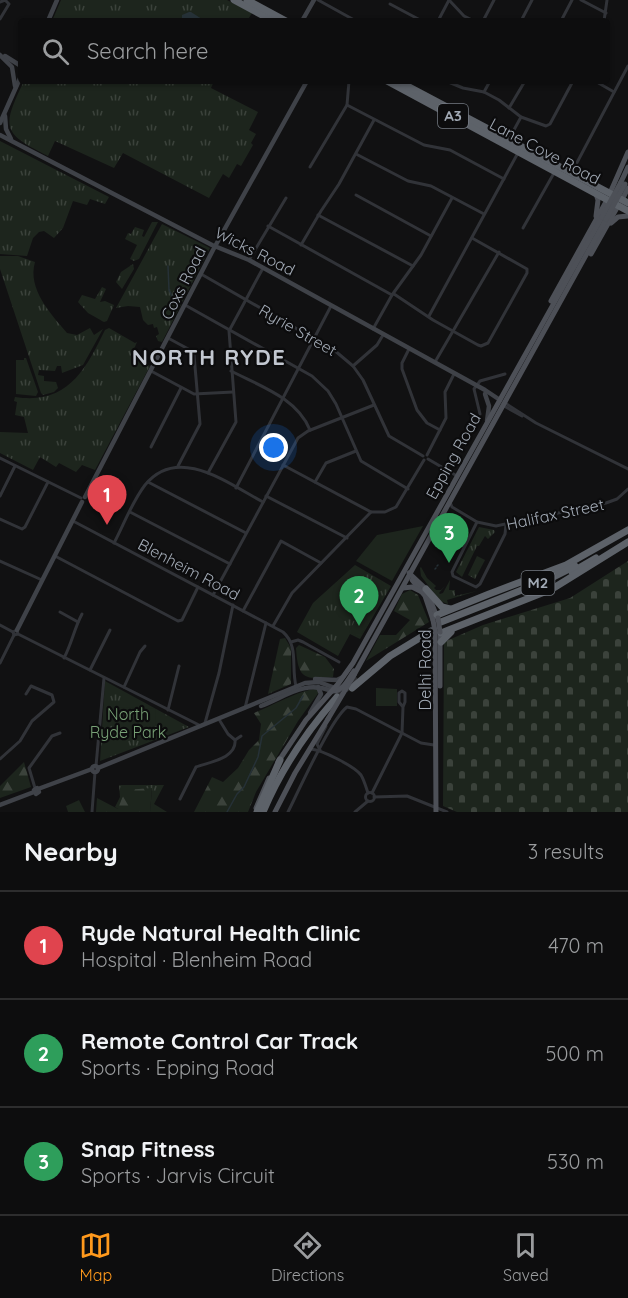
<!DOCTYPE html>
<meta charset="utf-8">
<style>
body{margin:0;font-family:Quicksand,sans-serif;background:#1b1b1c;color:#f1f3f6}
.you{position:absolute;left:274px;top:448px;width:21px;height:21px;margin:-15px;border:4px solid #fff;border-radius:50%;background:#1a73e8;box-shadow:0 0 0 9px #1a73e833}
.badge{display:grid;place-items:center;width:39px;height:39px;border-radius:50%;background:#ff991c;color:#fff;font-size:20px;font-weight:700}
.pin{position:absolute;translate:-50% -50px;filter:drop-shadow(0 2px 3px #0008)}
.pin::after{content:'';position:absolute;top:32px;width:21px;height:18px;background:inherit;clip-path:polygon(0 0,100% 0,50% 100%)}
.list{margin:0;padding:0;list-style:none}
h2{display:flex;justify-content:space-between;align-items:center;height:78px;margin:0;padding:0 24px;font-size:26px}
h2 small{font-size:20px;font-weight:400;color:#9a9c9e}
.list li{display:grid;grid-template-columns:39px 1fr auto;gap:18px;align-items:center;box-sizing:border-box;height:108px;padding:0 24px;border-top:2px solid #2d2d2e}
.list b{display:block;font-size:22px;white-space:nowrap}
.list p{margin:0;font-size:20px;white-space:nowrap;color:#9a9c9e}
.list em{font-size:20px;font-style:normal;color:#9a9c9e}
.icon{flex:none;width:33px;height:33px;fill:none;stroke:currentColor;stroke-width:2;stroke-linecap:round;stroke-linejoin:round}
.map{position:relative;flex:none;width:628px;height:812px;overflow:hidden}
.search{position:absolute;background:#0d0d0e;box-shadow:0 2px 4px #0004;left:18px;right:18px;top:18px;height:66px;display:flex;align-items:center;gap:15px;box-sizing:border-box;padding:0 21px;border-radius:6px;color:#9a9c9e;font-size:22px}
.sheet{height:402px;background:#0d0d0e}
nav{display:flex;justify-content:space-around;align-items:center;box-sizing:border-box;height:84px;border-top:2px solid #2d2d2e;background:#0d0d0e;font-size:16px;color:#9a9c9e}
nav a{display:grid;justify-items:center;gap:3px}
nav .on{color:#ff991c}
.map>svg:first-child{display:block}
.grass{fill:url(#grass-tufts)}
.forest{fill:url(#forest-firs)}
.cemetery{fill:url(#cemetery-stones)}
.pitch{fill:#1d251d}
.water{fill:#263137}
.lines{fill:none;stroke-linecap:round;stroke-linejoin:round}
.stream{stroke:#263137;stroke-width:1.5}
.highway-tunnel{stroke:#2e2f32;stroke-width:7;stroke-dasharray:7 3.5;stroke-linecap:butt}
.street{stroke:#313338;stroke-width:3}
.secondary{stroke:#3f4248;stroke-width:4.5}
.primary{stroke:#4d5057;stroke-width:5}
.highway{stroke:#5d6269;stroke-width:7}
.primary-bridge{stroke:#4d5057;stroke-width:5}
.labels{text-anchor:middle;stroke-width:4.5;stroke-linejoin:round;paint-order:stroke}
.shield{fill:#0c0c0d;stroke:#747a82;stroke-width:1.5}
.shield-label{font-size:15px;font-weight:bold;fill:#a1a9b4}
.street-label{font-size:16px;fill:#a1a9b4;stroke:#0c0c0d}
.park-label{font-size:16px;fill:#78a176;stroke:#0c0c0d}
.district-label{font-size:22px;font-weight:bold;letter-spacing:1.5px;fill:#c2c7d0;stroke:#0c0c0d}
</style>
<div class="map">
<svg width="628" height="812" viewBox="0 0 628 812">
<defs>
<pattern id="grass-tufts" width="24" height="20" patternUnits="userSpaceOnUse" patternTransform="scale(1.5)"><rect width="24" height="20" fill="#1d251d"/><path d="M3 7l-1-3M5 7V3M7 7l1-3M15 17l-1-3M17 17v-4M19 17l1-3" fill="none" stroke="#3b423b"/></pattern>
<pattern id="forest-firs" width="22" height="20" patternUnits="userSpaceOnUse" patternTransform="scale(1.5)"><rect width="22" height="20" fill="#1d251d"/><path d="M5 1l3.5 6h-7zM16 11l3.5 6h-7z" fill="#3b423b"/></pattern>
<pattern id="cemetery-stones" width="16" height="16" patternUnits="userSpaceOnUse" patternTransform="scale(1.5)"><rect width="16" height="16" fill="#1d251d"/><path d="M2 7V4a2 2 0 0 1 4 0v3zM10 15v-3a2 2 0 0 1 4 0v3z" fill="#3b423b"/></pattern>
</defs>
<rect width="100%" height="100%" fill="#111112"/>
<g class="grass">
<path d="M61,0H227L252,13L247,21H52Z"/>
<path d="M24,81H214L211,88L258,112L249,130L256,134L251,143L253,145L241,166L237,164L229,178L223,174L209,198L123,153L114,168L55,141L48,156C1,133 2,127 24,81Z"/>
<path d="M0,141L109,197L105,204L90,199L87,205L73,201L63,228L54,238L44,231L39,232L33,238L27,256L0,254Z"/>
<path d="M152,222H158L139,259L134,261L130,259L137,245L125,239L128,233L131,234L135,227L144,230L142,236L144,237Z"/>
<path d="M162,224L210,248L162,342L158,341L156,336L159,334L157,327L154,328L153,324L148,325L143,320L140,307L128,306L116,308Z"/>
<path d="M0,256H18L35,262C27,289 51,314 67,333L77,335L90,328L94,335L103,329L83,365L62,373L61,366H57L55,371L39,370L38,375L44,376V381L56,382L58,388L54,392L43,395L41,393L0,269Z"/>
<path d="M133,264L134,269L122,289L116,282L121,272Z"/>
<path d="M102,287L106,289L100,302L105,301L114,305L107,321L104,322L88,313L78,302L82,295L95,299Z"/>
<path d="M109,328L135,343L137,342L131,356L150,366L95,470L82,465L76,472L59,463L56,467L40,457L33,470L0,453V432L28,433L24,417L15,415L17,402L14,401L15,397C67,405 85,371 105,330Z"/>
<path d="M24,358H26L38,392L36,396L16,394V360H24Z"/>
<path d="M479,527L494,530L495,532L488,539L485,536L479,546H477L462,577L456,572Z"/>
<path d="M477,556L485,560L475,579L468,575Z"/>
<path d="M355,565L391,586L360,639L350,634L338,656L297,632L313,603Z"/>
<path d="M421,567L427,578L436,586L434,588L436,590H441L445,586L439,593L440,594L443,593L450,580L449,590H455V596L477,591L447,600L448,604L440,601L421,576L420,568Z"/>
<path d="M105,681L189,727L100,761Z"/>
<path d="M376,688L397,689V706H376Z"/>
<path d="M119,785H164L154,804L167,812H150L152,789L118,809L115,807L120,797Z"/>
</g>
<g class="forest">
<path d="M410,590L418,595L429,622L366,661L380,635H396L410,620L394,611L402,594Z"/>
<path d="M285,638L291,648V684L268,694L280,639Z"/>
<path d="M299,645L325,657L334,669L333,677C304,680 298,679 296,648Z"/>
<path d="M316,689L319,692L298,721L256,792L248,812H194L212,777L223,782L238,768L249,750L259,740L261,724L254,713C272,706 299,690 316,689Z"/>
<path d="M24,762L31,787L0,798V786Z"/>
<path d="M152,788L150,812H96L97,798L118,809L125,790Z"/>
</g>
<path class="cemetery" d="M628,561V812H457L443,806L444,642L483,625L570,598Z"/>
<g class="pitch">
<path d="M423,526L392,581L356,561L377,535Z"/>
<path d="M358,615L369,621L360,637L349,632Z"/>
<path d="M115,707L156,709L155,738L114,736Z"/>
<path d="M79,800L85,812H68L66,806Z"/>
</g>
<path class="water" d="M189,12H191L205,21H182V15Z"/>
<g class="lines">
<g class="stream">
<path d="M168,266L169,290L178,308"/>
<path d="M437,566L438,565"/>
<path d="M435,569L436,568"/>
<path d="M227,812L237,794L244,787L258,757L262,736L296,708L303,696"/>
</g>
<path class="highway-tunnel" d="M337,697L357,678"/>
<g class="street">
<path d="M318,0L356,21"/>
<path d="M449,0L464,16L474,21"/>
<path d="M581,0L606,13"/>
<path d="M0,2L5,0L9,4L0,19"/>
<path d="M390,4L422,21"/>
<path d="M438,21L449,0"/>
<path d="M483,21L494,0"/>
<path d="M521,21L532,0"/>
<path d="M561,21L572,0"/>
<path d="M604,21L607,0"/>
<path d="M446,81L463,88L484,92L499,100L521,117L546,126L550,124L573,81"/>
<path d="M595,81L614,92"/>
<path d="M484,92L490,81"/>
<path d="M347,105L424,145L450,150L504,179"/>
<path d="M509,108L525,81"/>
<path d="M509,139L521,117"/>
<path d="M356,154L408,181L431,186L484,214"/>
<path d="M310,167L347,105L349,81"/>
<path d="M572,172L628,66"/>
<path d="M356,195L431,236"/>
<path d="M318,215L413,266"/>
<path d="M268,226L392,295"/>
<path d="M523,228L554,173"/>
<path d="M301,245L321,211L339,184L374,120"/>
<path d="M249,260L286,198"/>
<path d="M201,274L334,350L353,366L363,380L389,436L423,456"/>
<path d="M394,294L433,320L478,345L481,346L488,343L527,273V269L472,238"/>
<path d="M185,305L312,376L328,391L336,404L361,461L408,489"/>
<path d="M429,316L519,151"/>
<path d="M373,329L392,295L421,255L452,198"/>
<path d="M168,338L192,351L194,355L200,424L178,466"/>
<path d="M409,349L402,363V369L417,410L427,423L440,430"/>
<path d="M435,362L499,252"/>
<path d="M353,366L377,345L383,335"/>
<path d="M151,371L194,394L233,392"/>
<path d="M231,371C260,386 297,398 310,430"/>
<path d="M505,403L536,423L628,469"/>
<path d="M504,406L522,416"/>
<path d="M480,414L474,389L480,381L505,374"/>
<path d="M151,447L181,388"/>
<path d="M427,455L446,418L445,392L454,374"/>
<path d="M0,458L81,498"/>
<path d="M428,459L457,476"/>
<path d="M283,465L371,512"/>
<path d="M208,473L236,422L229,331L263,268"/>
<path d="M148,482L246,533"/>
<path d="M315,482L326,463L356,451"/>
<path d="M236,488L331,306"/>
<path d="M0,496L15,466"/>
<path d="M266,496L347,538"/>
<path d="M450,502L452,507L477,522L496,526L606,503L617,499L628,489"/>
<path d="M130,512L230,564"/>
<path d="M0,519L22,529L25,527L48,482"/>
<path d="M73,521L283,632C299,646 291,667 296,686"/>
<path d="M477,522L452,572L453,576L476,587L480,584L505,534L506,525"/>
<path d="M114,543C124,524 132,502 145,485C178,444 229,484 263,502"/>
<path d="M55,556L178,621L182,620L198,587"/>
<path d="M0,561L42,580"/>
<path d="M213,595L298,438L308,431L374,405"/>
<path d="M243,611L281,541L321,563"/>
<path d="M60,612L78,622"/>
<path d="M0,625L13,632"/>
<path d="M273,626L292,593L371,512H385L396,507L424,460"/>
<path d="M18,634L17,630L13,632L14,635L18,634L201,726"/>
<path d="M291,642L298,640L303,642L339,662"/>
<path d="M64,658C72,643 74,629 82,614"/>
<path d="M0,663L14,635"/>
<path d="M90,670L110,630"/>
<path d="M124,687L140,652L145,646"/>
<path d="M245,708L266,623"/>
<path d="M168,710L179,666"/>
<path d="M205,723L219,673L233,605"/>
<path d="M235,740L241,736"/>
<path d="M311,749C322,750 354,766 361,775C364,780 366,787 368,793"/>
<path d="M320,750L317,744L326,726"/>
<path d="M0,759L20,741L32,721L54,702L52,695L31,686L26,694"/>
<path d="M96,766L104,678"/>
<path d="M35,788L29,768L52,736L60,733"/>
<circle cx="370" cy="797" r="4.5"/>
<path d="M372,793L402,733L403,707L405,702V693L402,691L399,693V702L403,707"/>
<path d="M374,797L407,796L447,812"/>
<path d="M180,799L196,767C210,762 237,758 235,740L228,734L220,721"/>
<path d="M92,812L95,772"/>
<path d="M288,812C299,790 331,719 347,707L356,709L421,743L434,745"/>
<path d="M355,812L368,801"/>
</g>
<g class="secondary">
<path d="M48,21L57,0"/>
<path d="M302,21L314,0"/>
<path d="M0,55L12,67L15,86"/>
<path d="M5,56L21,66"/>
<path d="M5,116L6,129L11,139"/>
<path d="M0,123L21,76"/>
<path d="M0,135L212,245L249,260L485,390L500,400"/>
<path d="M485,394L489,406L487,421"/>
<path d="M85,497L213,250L307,81"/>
<path d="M17,630L82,502"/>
<path d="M315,679L337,680L343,677"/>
<path d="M261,706C287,696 304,680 332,691"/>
<path d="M310,713L321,694L318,687"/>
<circle cx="95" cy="769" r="3"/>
<path d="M98,768L305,683L319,682L335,688"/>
<path d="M37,788L39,792L36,794L34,790Z"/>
<path d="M38,789L92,769"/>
<path d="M0,805L34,792"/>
</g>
<g class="primary">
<path d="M621,182L628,167"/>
<path d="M610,193L628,152"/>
<path d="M596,194L598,200L596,216"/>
<path d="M622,200L628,188"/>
<path d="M611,223L618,217L628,216"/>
<path d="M591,254L618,206"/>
<path d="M551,301L607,200"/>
<path d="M409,573L426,589L437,617"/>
<path d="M412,580L425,596L433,620"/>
<path d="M403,588L412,587L422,592"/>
<path d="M435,631L436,812"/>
<path d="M354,675L606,219"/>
<path d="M440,686V632"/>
<path d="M332,691C343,692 348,679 354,671"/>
<path d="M278,762L306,720L338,684L353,663L602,217"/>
<path d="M256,808L269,778"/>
<path d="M275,812L295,773L328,719"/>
</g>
<g class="highway">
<path d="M234,0L273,21"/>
<path d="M247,0L286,21"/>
<path d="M387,81L628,211"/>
<path d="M398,81L628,203"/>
<path d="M572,572L596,558"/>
<path d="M426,589L442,607L450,609"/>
<path d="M437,615L489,594L566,565L628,530"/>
<path d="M441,622L547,580L575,566"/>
<path d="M441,633L552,589L628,542"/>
<path d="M441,642L451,632"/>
<path d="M352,688L390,656L431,631"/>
<path d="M257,812L280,760"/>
<path d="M263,812C281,769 306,732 337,697"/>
</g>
<g class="primary-bridge">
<path d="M602,217L621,182"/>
<path d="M606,219L625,184"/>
<path d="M438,618L440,632"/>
<path d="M433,620L435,631"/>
<path d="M328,719L354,675"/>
</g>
</g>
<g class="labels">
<g class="shield">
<rect x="438" y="104" width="30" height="24" rx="4.5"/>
<rect x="521.5" y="571" width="33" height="24" rx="4.5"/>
</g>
<g class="shield-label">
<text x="453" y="121">A3</text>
<text x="538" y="588">M2</text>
</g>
<g class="street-label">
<text transform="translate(545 151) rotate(28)" y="6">Lane Cove Road</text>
<text transform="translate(255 251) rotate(27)" y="6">Wicks Road</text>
<text transform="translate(183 283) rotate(-63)" y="6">Coxs Road</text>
<text transform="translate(298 330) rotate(30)" y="6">Ryrie Street</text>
<text transform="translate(453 456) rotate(-61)" y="6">Epping Road</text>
<text transform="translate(555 514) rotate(-12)" y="6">Halifax Street</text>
<text transform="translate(189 569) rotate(28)" y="6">Blenheim Road</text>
<text transform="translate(425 670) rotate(-90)" y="6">Delhi Road</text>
</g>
<g class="park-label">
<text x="128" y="720">North<tspan x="128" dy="18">Ryde Park</tspan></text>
</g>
<g class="district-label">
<text x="209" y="365">NORTH RYDE</text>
</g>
</g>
</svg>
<div class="you"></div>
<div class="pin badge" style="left:107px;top:525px;background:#e0444e">1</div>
<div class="pin badge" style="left:359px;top:626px;background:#2e9e5b">2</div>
<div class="pin badge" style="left:449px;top:563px;background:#2e9e5b">3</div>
<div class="search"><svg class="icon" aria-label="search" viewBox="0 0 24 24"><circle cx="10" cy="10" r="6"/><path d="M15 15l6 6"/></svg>Search here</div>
</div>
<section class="sheet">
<h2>Nearby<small>3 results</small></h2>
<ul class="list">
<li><span class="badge" style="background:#e0444e">1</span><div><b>Ryde Natural Health Clinic</b><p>Hospital · Blenheim Road</p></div><em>470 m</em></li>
<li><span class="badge" style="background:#2e9e5b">2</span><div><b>Remote Control Car Track</b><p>Sports · Epping Road</p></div><em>500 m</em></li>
<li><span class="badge" style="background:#2e9e5b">3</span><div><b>Snap Fitness</b><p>Sports · Jarvis Circuit</p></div><em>530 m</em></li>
</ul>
</section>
<nav>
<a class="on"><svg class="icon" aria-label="map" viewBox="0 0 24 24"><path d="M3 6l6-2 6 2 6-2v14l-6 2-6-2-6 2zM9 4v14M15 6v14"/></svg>Map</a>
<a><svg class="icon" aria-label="directions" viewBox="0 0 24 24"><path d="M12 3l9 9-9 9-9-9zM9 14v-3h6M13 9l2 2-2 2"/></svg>Directions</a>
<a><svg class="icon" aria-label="saved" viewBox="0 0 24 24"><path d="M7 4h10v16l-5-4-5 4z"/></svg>Saved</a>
</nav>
